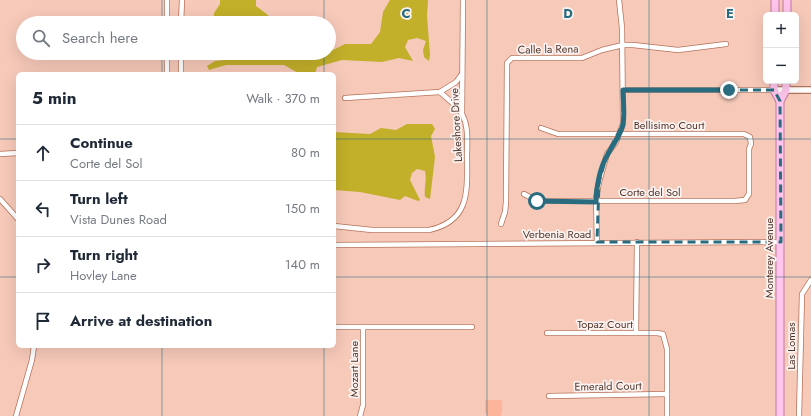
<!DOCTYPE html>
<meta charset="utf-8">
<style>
body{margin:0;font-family:Jost,sans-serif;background:#f2f2f3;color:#1f2937}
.controls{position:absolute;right:12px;top:12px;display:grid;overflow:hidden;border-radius:6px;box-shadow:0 4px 16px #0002}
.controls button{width:36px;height:36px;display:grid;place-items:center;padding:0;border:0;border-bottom:1px solid #e0e1e3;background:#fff;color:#1f2937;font:20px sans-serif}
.stop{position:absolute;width:12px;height:12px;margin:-9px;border:3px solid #2a6c7f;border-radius:50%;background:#fff}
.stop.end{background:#2a6c7f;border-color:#fff;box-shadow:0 1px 4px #0008}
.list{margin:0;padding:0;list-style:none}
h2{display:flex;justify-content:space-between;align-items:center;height:52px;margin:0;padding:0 16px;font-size:17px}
h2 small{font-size:13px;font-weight:400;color:#747a83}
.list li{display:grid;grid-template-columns:26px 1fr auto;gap:12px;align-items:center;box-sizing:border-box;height:56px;padding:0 16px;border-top:1px solid #e0e1e3}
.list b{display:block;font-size:15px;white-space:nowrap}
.list p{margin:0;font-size:13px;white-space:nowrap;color:#747a83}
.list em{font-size:13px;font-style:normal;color:#747a83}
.icon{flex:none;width:22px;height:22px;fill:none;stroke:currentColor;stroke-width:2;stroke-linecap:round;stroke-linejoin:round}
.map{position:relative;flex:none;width:811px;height:416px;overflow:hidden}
.search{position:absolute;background:#fff;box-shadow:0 4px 16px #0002;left:16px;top:16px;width:320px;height:44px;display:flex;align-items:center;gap:10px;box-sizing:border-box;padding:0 14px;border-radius:22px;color:#747a83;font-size:15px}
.panel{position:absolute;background:#fff;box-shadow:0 4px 16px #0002;left:16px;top:72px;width:320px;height:276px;border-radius:6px}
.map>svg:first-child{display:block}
.green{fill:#fcb49a}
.water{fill:#c2af2a}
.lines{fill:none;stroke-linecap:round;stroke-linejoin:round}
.minor-casing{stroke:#b6725a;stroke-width:6}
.tertiary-casing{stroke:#b6725a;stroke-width:8}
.primary-casing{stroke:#c2799f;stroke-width:9}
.minor{stroke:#fff;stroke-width:4.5}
.tertiary{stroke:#fff;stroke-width:5.5}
.primary{stroke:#ffc5ec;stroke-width:7}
.route{stroke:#2a6c7f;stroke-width:5}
.marked{fill:none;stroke:#2a6c7f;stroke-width:3;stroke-dasharray:8 5;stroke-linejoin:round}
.grid{fill:none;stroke:#2a6c7f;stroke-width:1;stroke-opacity:0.55}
.labels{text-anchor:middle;stroke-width:3.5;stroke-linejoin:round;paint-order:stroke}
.street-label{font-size:11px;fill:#513429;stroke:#fbf3f1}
.grid-label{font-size:13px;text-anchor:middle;font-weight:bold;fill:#2a6c7f;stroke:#fbf3f1;stroke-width:3.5;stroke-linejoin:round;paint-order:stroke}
</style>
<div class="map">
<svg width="811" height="416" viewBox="0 0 811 416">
<rect width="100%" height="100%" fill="#f6c9b9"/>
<path class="green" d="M485,400H502V413H501V416H487V413H485Z"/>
<g class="water">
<path d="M220,0H256V6L268,15L270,23H214V13L220,4Z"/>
<path d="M390,0H428L427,16L430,55L429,61L424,57L423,50L426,41L417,38L408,40L405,47L413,61L399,58L382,62L342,60L317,67L315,74H300L284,65H226L209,70L207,66L215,61L235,59V53H329V49L333,50L345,44H371L380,32L383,12Z"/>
<path d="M407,124H432L435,129L431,136L435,157L430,199L425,197C424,187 427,180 425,171L417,169L412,173L410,180L420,200L418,201L405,196L400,200L360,192L334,190V132L370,134L381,128L396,130Z"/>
</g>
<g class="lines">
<g class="minor-casing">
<g id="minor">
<path d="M167,23V0"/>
<path d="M181,23L182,0"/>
<path d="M167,53V74"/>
<path d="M181,74V53"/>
<path d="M623,90H774"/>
<path d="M440,92L456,106L461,113"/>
<path d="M345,98L440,92L456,82L462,74"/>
<path d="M0,154L18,153"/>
<path d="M524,194L537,201H735L745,200L749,194V149L751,144L750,137L744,134H558L541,128"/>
<path d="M0,199L18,219"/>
<path d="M501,224L505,212L506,202L507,63L512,58H582L602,50L623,45H633L678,50L726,44"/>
<path d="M334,226L372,230H429C471,221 467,190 467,156C467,142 469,127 462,114L463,0"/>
<path d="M597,242L596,198L599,182L607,154L616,142L623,124L622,28L619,0"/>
<path d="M334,245L781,242"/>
<path d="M334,327H472"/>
<path d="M547,333H657L663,334L667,349V416"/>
<path d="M636,333L637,242"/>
<path d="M549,396L667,394"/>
<path d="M16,416L32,360L34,346"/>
<path d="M360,416L363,405V327"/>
<path d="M799,416L802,294L811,280"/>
</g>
</g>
<g class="tertiary-casing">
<path id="tertiary" d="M774,90H811"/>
</g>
<g class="primary-casing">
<g id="primary">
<path d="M775,15V0"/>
<path d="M787,15V0"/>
<path d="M774,81V90L780,101"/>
<path d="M780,416V101L786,90V81"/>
</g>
</g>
<use href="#minor" class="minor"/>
<use href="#tertiary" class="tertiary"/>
<use href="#primary" class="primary"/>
</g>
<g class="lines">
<path class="route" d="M537,201L596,202C596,187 600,167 608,154C613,144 621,135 623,124C625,113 623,101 623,90H729"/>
</g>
<path class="marked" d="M623,90H774L780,101L781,242H597L599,182L607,154L623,124Z"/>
<path class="grid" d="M162,0V23M324,0V23M487,0V416M649,0V416M162,53V74M324,53V74M0,139H18M334,139H811M0,277H18M334,277H811M162,346V416M324,346V416"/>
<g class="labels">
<g class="street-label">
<text transform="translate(548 49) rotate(-1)" y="4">Calle la Rena</text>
<text transform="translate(456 125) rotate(-93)" y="4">Lakeshore Drive</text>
<text x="669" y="129">Bellisimo Court</text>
<text x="650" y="196">Corte del Sol</text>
<text x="557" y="238">Verbenia Road</text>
<text transform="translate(769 258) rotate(-90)" y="4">Monterey Avenue</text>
<text x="605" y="328">Topaz Court</text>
<text transform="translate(791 346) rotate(-90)" y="4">Las Lomas</text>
<text transform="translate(354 369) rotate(-90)" y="4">Mozart Lane</text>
<text transform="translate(608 386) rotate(-1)" y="4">Emerald Court</text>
</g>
</g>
<g class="grid-label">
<text x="406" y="18">C</text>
<text x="568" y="18">D</text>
<text x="730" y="18">E</text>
</g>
</svg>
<div class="controls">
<button>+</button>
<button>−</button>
</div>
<div class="stop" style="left:537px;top:201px"></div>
<div class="stop end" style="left:729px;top:90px"></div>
<div class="search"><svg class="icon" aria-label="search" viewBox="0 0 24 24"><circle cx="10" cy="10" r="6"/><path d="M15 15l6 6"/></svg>Search here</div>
<section class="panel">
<h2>5 min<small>Walk · 370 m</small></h2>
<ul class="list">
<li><svg class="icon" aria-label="ahead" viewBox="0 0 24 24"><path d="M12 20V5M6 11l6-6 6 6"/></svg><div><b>Continue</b><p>Corte del Sol</p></div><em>80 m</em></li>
<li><svg class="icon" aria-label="left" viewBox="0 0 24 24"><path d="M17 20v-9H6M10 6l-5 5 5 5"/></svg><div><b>Turn left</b><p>Vista Dunes Road</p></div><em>150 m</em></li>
<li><svg class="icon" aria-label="right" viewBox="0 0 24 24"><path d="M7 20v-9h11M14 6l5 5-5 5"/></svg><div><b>Turn right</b><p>Hovley Lane</p></div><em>140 m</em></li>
<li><svg class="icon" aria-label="arrive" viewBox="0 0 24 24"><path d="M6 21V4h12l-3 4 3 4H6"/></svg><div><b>Arrive at destination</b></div></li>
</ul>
</section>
</div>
